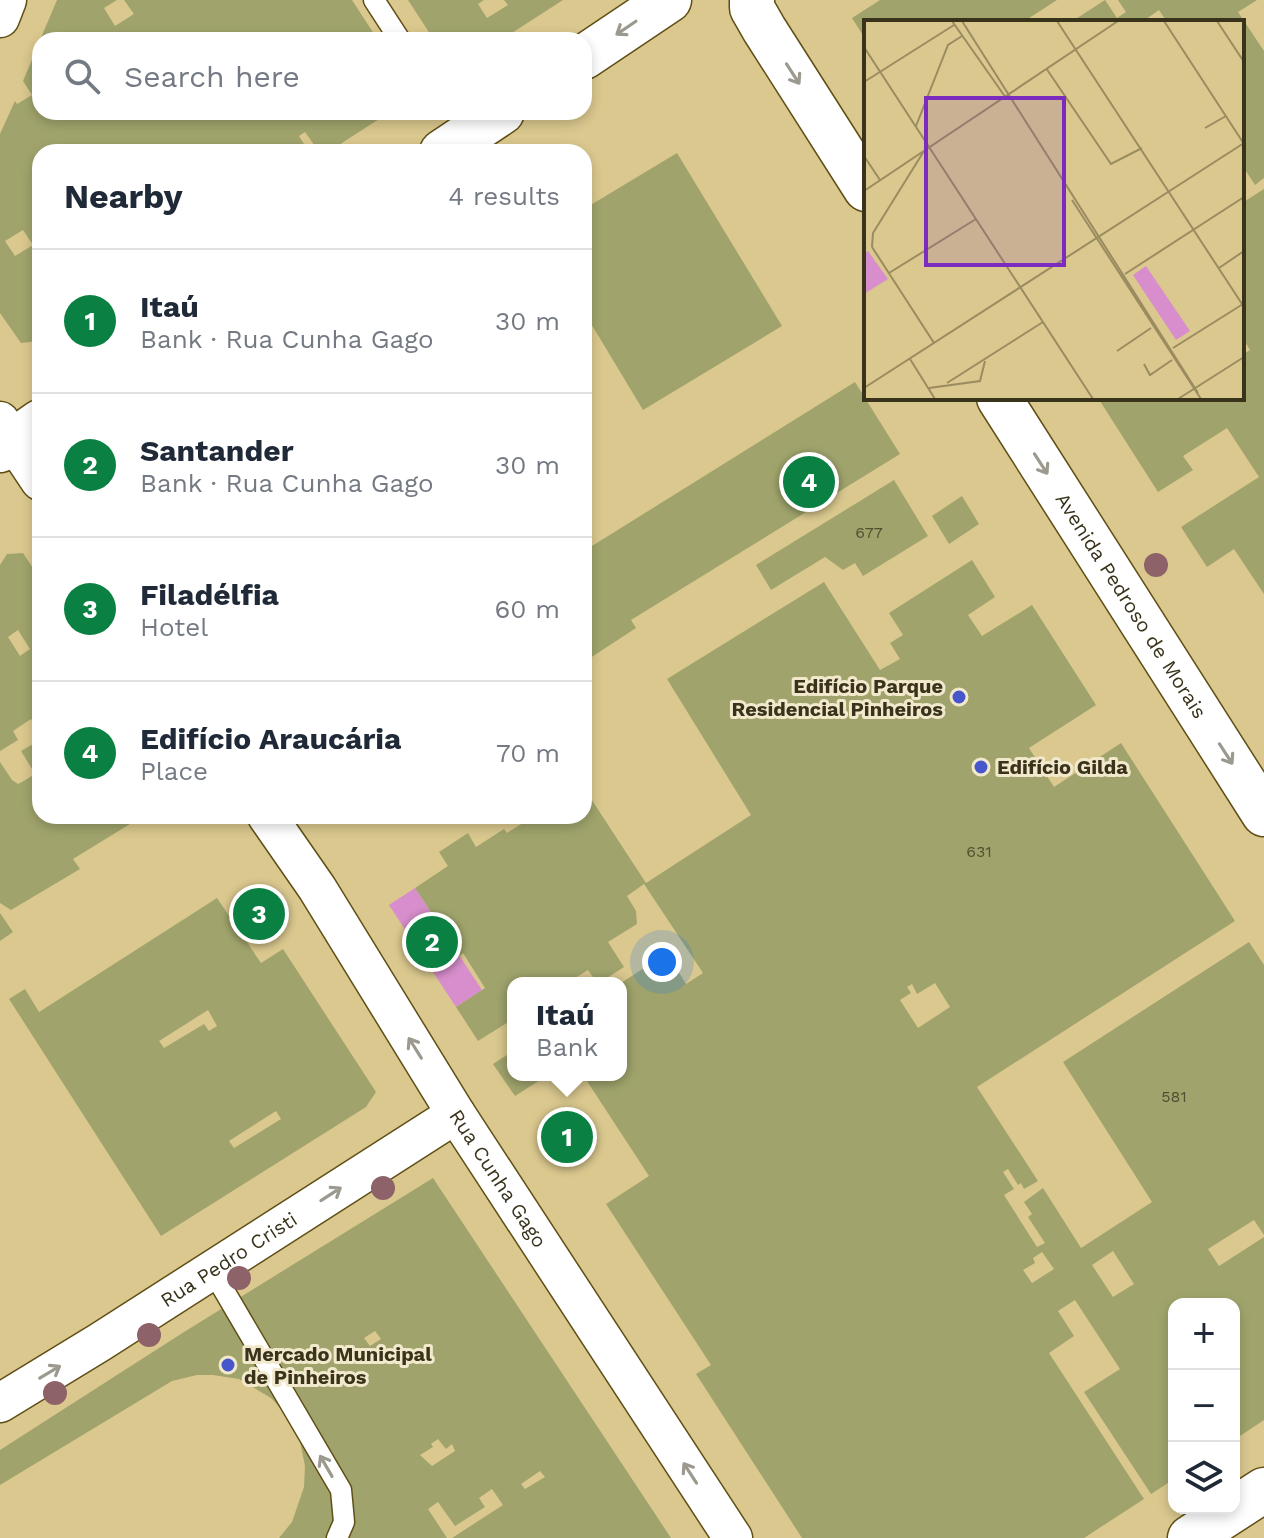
<!DOCTYPE html>
<meta charset="utf-8">
<style>
body{margin:0;font-family:"Work Sans",sans-serif;background:#f2f2f3;color:#1f2937}
.controls{position:absolute;right:24px;bottom:24px;display:grid;overflow:hidden;border-radius:16px;box-shadow:0 4px 12px #0003}
.controls button{width:72px;height:72px;display:grid;place-items:center;padding:0;border:0;border-bottom:2px solid #e0e1e3;background:#fff;color:#1f2937;font:40px sans-serif}
.you{position:absolute;left:662px;top:962px;width:28px;height:28px;margin:-20px;border:6px solid #fff;border-radius:50%;background:#1a73e8;box-shadow:0 0 0 12px #1a73e833}
.badge{display:grid;place-items:center;width:52px;height:52px;border-radius:50%;background:#0b8043;color:#fff;font-size:26px;font-weight:700}
.pin{position:absolute;translate:-50% -50%;border:4px solid #fff;box-shadow:0 2px 8px #0006}
.popup{position:absolute;left:507px;top:977px;width:120px;height:104px;box-sizing:border-box;display:grid;place-content:center;border-radius:16px;background:#fff;filter:drop-shadow(0 2px 6px #0005);font-size:26px;white-space:nowrap;color:#747a83}
.popup b{font-size:30px;color:#1f2937}
.popup::after{content:'';position:absolute;left:50%;top:100%;margin-left:-16px;border:16px solid transparent;border-top-color:#fff}
.list{margin:0;padding:0;list-style:none}
h2{display:flex;justify-content:space-between;align-items:center;height:104px;margin:0;padding:0 32px;font-size:34px}
h2 small{font-size:26px;font-weight:400;color:#747a83}
.list li{display:grid;grid-template-columns:52px 1fr auto;gap:24px;align-items:center;box-sizing:border-box;height:144px;padding:0 32px;border-top:2px solid #e0e1e3}
.list b{display:block;font-size:30px;white-space:nowrap}
.list p{margin:0;font-size:26px;white-space:nowrap;color:#747a83}
.list em{font-size:26px;font-style:normal;color:#747a83}
.icon{flex:none;width:44px;height:44px;fill:none;stroke:currentColor;stroke-width:2;stroke-linecap:round;stroke-linejoin:round}
.map{position:relative;flex:none;width:1264px;height:1538px;overflow:hidden}
.search{position:absolute;background:#fff;box-shadow:0 4px 12px #0003;left:32px;top:32px;width:560px;height:88px;display:flex;align-items:center;gap:20px;box-sizing:border-box;padding:0 28px;border-radius:24px;color:#747a83;font-size:30px}
.panel{position:absolute;background:#fff;box-shadow:0 4px 12px #0003;left:32px;top:144px;width:560px;height:680px;border-radius:24px}
.map>svg:first-child{display:block}
.green{fill:#d88ecc}
.building{fill:#a0a46c;fill-rule:evenodd}
.lines{fill:none;stroke-linecap:round;stroke-linejoin:round}
.lane-casing{stroke:#5f4e15;stroke-width:23}
.street-casing{stroke:#5f4e15;stroke-width:41}
.secondary-casing{stroke:#5f4e15;stroke-width:47}
.lane{stroke:#fff;stroke-width:20}
.street{stroke:#fff;stroke-width:38}
.secondary{stroke:#fff;stroke-width:44}
.tree{fill:#8d6268}
.oneway{stroke:#9c998e}
.poi-dot{fill:#4757cb;stroke:#f2e9cc;stroke-width:3}
.labels{text-anchor:middle;stroke-width:6;stroke-linejoin:round;paint-order:stroke}
.number-label{font-size:16px;fill:#544f30}
.street-label{font-size:20px;fill:#3a331c;stroke:#f2e9cc}
.poi-label{font-size:20px;font-weight:bold;fill:#3a331c;stroke:#f2e9cc;text-anchor:start}
.inset-road{fill:none;stroke:#9a8c60;stroke-width:2}
.view{fill:#7b2cbf;fill-opacity:0.15;stroke:#7b2cbf;stroke-width:4}
.inset-edge{fill:none;stroke:#3a331c;stroke-width:4}
</style>
<div class="map">
<svg width="1264" height="1538" viewBox="0 0 1264 1538">
<rect width="100%" height="100%" fill="#dac88e"/>
<path class="green" d="M415,888L482,990L456,1007L389,905Z"/>
<g class="building">
<path d="M57,0H117L104,8L115,26L134,14L124,0H352L378,40H40Z"/>
<path d="M408,0H484L478,4L487,18L508,5L504,0H563L501,40H434Z"/>
<path d="M880,0H1057L1023,22H866V40L852,18Z"/>
<path d="M1105,0L1117,18L1126,12L1118,0H1257L1238,12L1264,51V178L1255,185L1242,165V22H1167L1159,10L1142,22H1071Z"/>
<path d="M40,41V112H390L328,152H319L305,132L299,136L304,144L290,152H252L250,149L245,152H40V336L31,342L21,343L0,313V134L15,101L17,104L32,95L23,81ZM23,230L33,245L15,256L5,241Z"/>
<path d="M677,153L782,326L643,410L584,312V209Z"/>
<path d="M1264,189V594L1234,549L1207,567L1181,527L1259,477L1227,428L1183,456L1193,470L1158,492L1098,398H1242V355L1250,350L1242,337V203Z"/>
<path d="M855,382L900,454L631,620L636,628L584,662V551Z"/>
<path d="M894,480L928,536L863,576L855,563L843,570L825,557L771,590L756,565Z"/>
<path d="M962,496L979,524L949,544L932,516Z"/>
<path d="M23,553L40,579V734L31,719L13,731L18,740L0,751V565L7,554ZM18,630L30,649L20,656L8,637Z"/>
<path d="M972,560L995,597L968,615L982,636L1032,605L1096,705L1029,748L1054,787L1121,743L1235,921L977,1087L1038,1181L1024,1189L1021,1183L1018,1185L1008,1169L1003,1172L1014,1189L1004,1195L1037,1247L1045,1243L1028,1217L1032,1214L1024,1202L1043,1188L1081,1248L1152,1202L1063,1062L1249,942L1264,965V1235L1254,1220L1208,1249L1219,1266L1264,1237V1420L1234,1440V1304H1174V1479L1151,1494L1084,1392L1120,1369L1075,1300L1058,1311L1074,1336L1049,1353L1144,1499L1084,1538H802L696,1374L711,1365L606,1204L649,1176L583,1075H621V983L667,953L686,984L703,973L644,884L627,896L636,911L637,924L608,942L624,967L599,983H597L588,970L567,983H513V1019L478,1041L456,1007L485,988L463,953L460,956L415,888L448,866L439,852L468,833L476,847L504,829L507,833L534,816H584V788L646,883L751,815L667,679L824,582L880,670L900,659L890,643L903,635L889,613ZM935,983L950,1007L918,1028L900,1000L911,993L907,987L912,984L917,994ZM1113,1251L1134,1284L1113,1297L1092,1265ZM1042,1252L1054,1269L1032,1283L1023,1270L1035,1263L1033,1258Z"/>
<path d="M40,740V816H143L73,859L80,869L11,910L0,903V762L12,780L18,784L22,782L35,774L21,751Z"/>
<path d="M217,898L261,963L283,949L376,1092L366,1107L161,1236L9,999L25,989L39,1012ZM208,1010L217,1026L209,1031L204,1024L164,1048L159,1041ZM276,1111L281,1119L234,1148L229,1141Z"/>
<path d="M0,913L13,932L0,941Z"/>
<path d="M513,1051V1075H548L515,1096L493,1064Z"/>
<path d="M433,1178L671,1538H452L503,1505L492,1489L479,1498L485,1507L455,1526L438,1502L428,1509L447,1538H279L292,1522L304,1487L305,1466L300,1441L285,1413L271,1398L239,1379L213,1375H197L172,1381L0,1485V1450L184,1332ZM375,1331L381,1339L370,1346L364,1338ZM438,1439L446,1449L452,1444L455,1451L432,1466L420,1455L433,1447L431,1444ZM540,1471L545,1477L525,1489L521,1484Z"/>
</g>
<g class="lines">
<g class="lane-casing">
<g id="lane">
<path d="M374,0L400,40"/>
<path d="M212,1270L341,1490L344,1522L337,1538"/>
</g>
</g>
<g class="street-casing">
<g id="street">
<path d="M0,18L7,0"/>
<path d="M0,421L40,481"/>
<path id="s1" d="M267,816L317,888L456,1114L733,1538"/>
<path id="s2" d="M0,1403L100,1342L456,1114"/>
</g>
</g>
<g class="secondary-casing">
<g id="secondary">
<path d="M752,0V8L764,29L866,189"/>
<path d="M584,57L669,0"/>
<path d="M442,152L502,112"/>
<path id="s3" d="M999,398L1264,814"/>
<path d="M0,450L40,422"/>
<path d="M1190,1538L1264,1490"/>
</g>
</g>
<use href="#lane" class="lane"/>
<use href="#street" class="street"/>
<use href="#secondary" class="secondary"/>
</g>
<g class="tree">
<circle cx="1156" cy="565" r="12"/>
<circle cx="383" cy="1188" r="12"/>
<circle cx="239" cy="1278" r="12"/>
<circle cx="149" cy="1335" r="12"/>
<circle cx="55" cy="1393" r="12"/>
</g>
<defs><path id="oneway-shaft" d="M-6 0H5M1.5-3L5.5 0L1.5 3" fill="none" stroke-width="1.6" stroke-linecap="round" stroke-linejoin="round" transform="scale(2)"/></defs>
<g class="oneway">
<use href="#oneway-shaft" transform="translate(626 28) rotate(146)"/>
<use href="#oneway-shaft" transform="translate(793 74) rotate(57)"/>
<use href="#oneway-shaft" transform="translate(1041 464) rotate(57)"/>
<use href="#oneway-shaft" transform="translate(1226 754) rotate(57)"/>
<use href="#oneway-shaft" transform="translate(415 1048) rotate(-122)"/>
<use href="#oneway-shaft" transform="translate(331 1194) rotate(-33)"/>
<use href="#oneway-shaft" transform="translate(50 1372) rotate(-31)"/>
<use href="#oneway-shaft" transform="translate(326 1466) rotate(-120)"/>
<use href="#oneway-shaft" transform="translate(690 1473) rotate(-123)"/>
</g>
<g class="poi-dot">
<circle cx="959" cy="697" r="8"/>
<circle cx="981" cy="767" r="8"/>
<circle cx="228" cy="1365" r="8"/>
</g>
<g class="labels">
<g class="number-label">
<text x="869" y="538">677</text>
<text x="979" y="857">631</text>
<text x="1174" y="1102">581</text>
</g>
<g class="street-label">
<text dy="7" stroke="none"><textPath href="#s3" startOffset="246">Avenida Pedroso de Morais</textPath></text>
<text dy="7" stroke="none"><textPath href="#s1" startOffset="430">Rua Cunha Gago</textPath></text>
<text dy="7" stroke="none"><textPath href="#s2" startOffset="270">Rua Pedro Cristi</textPath></text>
</g>
<g class="poi-label">
<text x="943" y="693" text-anchor="end">Edifício Parque<tspan x="943" dy="23">Residencial Pinheiros</tspan></text>
<text x="997" y="774">Edifício Gilda</text>
<text x="244" y="1361">Mercado Municipal<tspan x="244" dy="23">de Pinheiros</tspan></text>
</g>
</g>
<g transform="translate(864 20)">
<rect width="380" height="380" fill="#dac88e"/>
<path d="M4,231L24,259L0,274V234ZM282,246L326,311L312,320L269,255Z" fill="#d88ecc"/>
<path class="inset-road" d="M88,1L142,78M98,1L334,373M193,1L380,287M300,1L380,124M353,1L380,42M0,27L229,379M182,48L247,144L278,128M0,62L90,5M52,106L84,25L98,16M341,108L362,96M0,136L16,160M0,171L254,1M208,180L337,379M8,227L9,213L60,131M8,227L70,323M355,248L380,231M25,253L112,199M261,254L380,177M309,328L379,284M253,331L287,308M46,339L71,379M280,344L286,355L308,340M83,363L179,302M0,368L380,123M65,368L116,361L121,341M314,379L380,337"/>
<path class="view" d="M62,78H200V245H62Z"/>
<rect width="380" height="380" class="inset-edge"/>
</g>
</svg>
<div class="controls">
<button>+</button>
<button>−</button>
<button><svg class="icon" aria-label="layers" viewBox="0 0 24 24"><path d="M12 4l9 5-9 5-9-5zM3 14l9 5 9-5"/></svg></button>
</div>
<div class="you"></div>
<div class="pin badge" style="left:567px;top:1137px">1</div>
<div class="popup"><b>Itaú</b>Bank</div>
<div class="pin badge" style="left:432px;top:942px">2</div>
<div class="pin badge" style="left:259px;top:914px">3</div>
<div class="pin badge" style="left:809px;top:482px">4</div>
<div class="search"><svg class="icon" aria-label="search" viewBox="0 0 24 24"><circle cx="10" cy="10" r="6"/><path d="M15 15l6 6"/></svg>Search here</div>
<section class="panel">
<h2>Nearby<small>4 results</small></h2>
<ul class="list">
<li><span class="badge">1</span><div><b>Itaú</b><p>Bank · Rua Cunha Gago</p></div><em>30 m</em></li>
<li><span class="badge">2</span><div><b>Santander</b><p>Bank · Rua Cunha Gago</p></div><em>30 m</em></li>
<li><span class="badge">3</span><div><b>Filadélfia</b><p>Hotel</p></div><em>60 m</em></li>
<li><span class="badge">4</span><div><b>Edifício Araucária</b><p>Place</p></div><em>70 m</em></li>
</ul>
</section>
</div>
